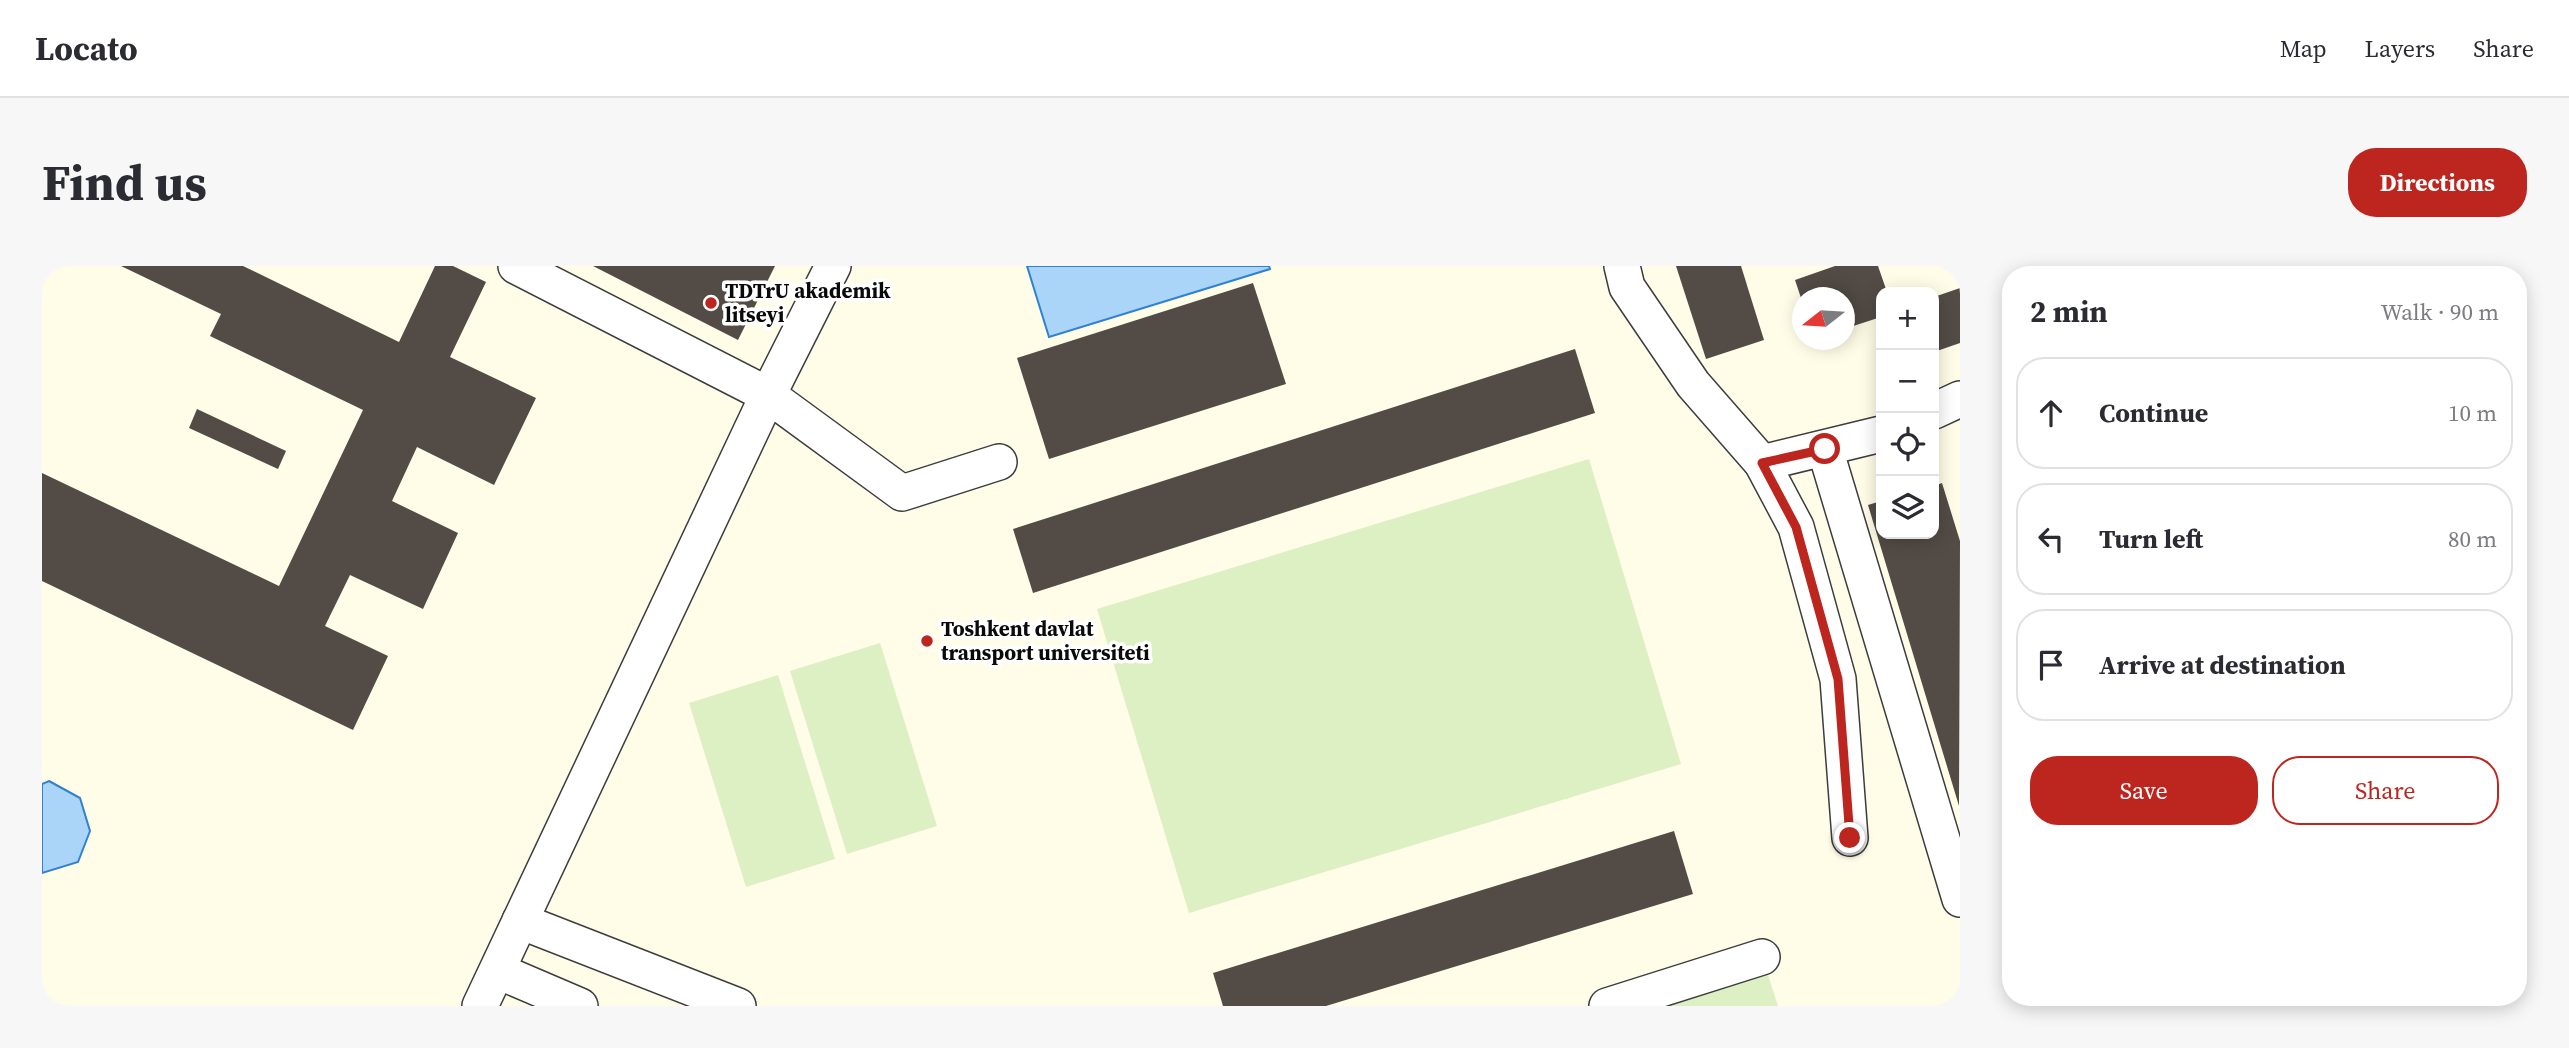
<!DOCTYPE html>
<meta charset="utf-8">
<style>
body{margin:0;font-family:"Source Serif 4",serif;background:#f7f7f7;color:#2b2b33}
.controls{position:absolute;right:21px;top:21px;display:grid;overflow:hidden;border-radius:14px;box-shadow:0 4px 18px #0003}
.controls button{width:63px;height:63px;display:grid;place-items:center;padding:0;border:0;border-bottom:2px solid #e1e1e2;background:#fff;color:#2b2b33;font:35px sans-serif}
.compass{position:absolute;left:1750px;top:21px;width:63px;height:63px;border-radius:50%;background:#fff;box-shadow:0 4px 18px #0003;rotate:253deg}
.stop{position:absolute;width:21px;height:21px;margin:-16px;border:5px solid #bd261f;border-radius:50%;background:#fff}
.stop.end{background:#bd261f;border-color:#fff;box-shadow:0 2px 7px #0008}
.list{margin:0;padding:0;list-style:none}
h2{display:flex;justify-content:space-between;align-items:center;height:91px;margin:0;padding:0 28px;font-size:30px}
h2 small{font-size:23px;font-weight:400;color:#7c7c81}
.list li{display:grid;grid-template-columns:46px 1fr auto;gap:21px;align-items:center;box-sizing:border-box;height:112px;margin:0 14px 14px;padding:0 14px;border:2px solid #e1e1e2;border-radius:28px}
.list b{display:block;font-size:26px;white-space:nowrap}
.list em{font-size:23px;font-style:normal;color:#7c7c81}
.actions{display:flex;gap:14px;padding:21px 28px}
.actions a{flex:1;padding:16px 0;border:2px solid #bd261f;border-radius:28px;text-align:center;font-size:24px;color:#bd261f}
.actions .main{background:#bd261f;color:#fff}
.icon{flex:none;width:38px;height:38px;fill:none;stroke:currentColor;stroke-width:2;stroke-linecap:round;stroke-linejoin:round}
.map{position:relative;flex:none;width:1918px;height:740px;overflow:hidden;border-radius:28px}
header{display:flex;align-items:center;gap:42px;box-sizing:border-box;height:98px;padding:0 35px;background:#fff;border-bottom:2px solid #e1e1e2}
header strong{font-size:33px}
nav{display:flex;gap:38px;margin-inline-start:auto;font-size:24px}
.intro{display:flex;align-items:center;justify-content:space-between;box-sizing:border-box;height:168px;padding:0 42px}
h1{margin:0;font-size:49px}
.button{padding:18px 32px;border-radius:28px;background:#bd261f;color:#fff;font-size:24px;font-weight:700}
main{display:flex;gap:42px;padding:0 42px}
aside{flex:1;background:#fff;border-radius:28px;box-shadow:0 4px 18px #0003}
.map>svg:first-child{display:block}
.pitch{fill:#ddf0c3}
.water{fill:#aad4f8;stroke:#2f82d1;stroke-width:2}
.building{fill:#534c46}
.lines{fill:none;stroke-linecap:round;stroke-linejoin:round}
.minor-casing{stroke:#3d3d3d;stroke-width:38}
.minor{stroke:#fff;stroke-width:35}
.route{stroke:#bd261f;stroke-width:9}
.poi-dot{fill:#bd261f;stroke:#fff;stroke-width:2.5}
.labels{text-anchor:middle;stroke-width:7;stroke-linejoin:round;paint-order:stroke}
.poi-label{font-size:21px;font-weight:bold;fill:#0a0a0a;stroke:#fff;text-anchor:start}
</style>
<header>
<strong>Locato</strong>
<nav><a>Map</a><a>Layers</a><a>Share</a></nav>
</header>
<div class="intro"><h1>Find us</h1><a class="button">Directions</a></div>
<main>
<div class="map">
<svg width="1918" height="740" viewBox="0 0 1918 740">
<rect width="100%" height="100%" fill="#fffce7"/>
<g class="pitch">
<path d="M1547,193L1639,498L1147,647L1055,343Z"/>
<path d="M838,377L895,560L805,588L748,405Z"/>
<path d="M736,409L793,593L704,621L647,437Z"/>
<path d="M1726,709L1736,740H1626Z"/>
</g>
<g class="water">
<path d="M985,0H1227L1228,3L1007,71Z"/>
<path d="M7,515L38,532L48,565L36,596L0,607V518Z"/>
</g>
<g class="building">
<path d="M79,0H201L357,76L393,0H411L444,16L408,91L494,132L452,219L375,181L350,235L416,267L381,343L308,309L283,360L346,390L311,464L0,315V207L237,320L321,144L168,70L179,48Z"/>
<path d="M551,0H733L696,74Z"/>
<path d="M1634,0H1699L1722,74L1664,93Z"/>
<path d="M1793,0H1836L1845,26H1839V51L1802,63V32H1759L1753,14Z"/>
<path d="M1211,17L1244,118L1007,193L975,92Z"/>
<path d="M1918,22V77L1892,86V31Z"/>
<path d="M1533,83L1553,147L991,327L971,263Z"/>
<path d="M155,143L244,185L236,203L147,162Z"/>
<path d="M1900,217L1918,275L1917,540L1826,239L1839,235V268H1892V220Z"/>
<path d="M1632,565L1651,628L1284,740H1181L1171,707Z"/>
</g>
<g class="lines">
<g class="minor-casing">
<g id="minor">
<path d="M474,0L726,129L860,227L957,196"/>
<path d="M1580,0L1585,21L1651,118L1720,197L1754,261L1796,413L1808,572"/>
<path d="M1892,145L1918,133"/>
<path d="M1783,183L1918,633"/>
<path d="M1720,197L1839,168"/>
<path d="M478,655L696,740"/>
<path d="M456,705L538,740"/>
<path d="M438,740L726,129L791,0"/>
<path d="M1565,740L1720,691"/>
</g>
</g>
<use href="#minor" class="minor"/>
</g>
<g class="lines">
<path class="route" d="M1783,183L1720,197L1754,261L1796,413L1808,572"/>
</g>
<g class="poi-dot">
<circle cx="669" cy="37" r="7"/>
<circle cx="885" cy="375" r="7"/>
</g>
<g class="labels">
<g class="poi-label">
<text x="683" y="32">TDTrU akademik<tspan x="683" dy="24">litseyi</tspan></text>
<text x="899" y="370">Toshkent davlat<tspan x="899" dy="24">transport universiteti</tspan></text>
</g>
</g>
</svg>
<div class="controls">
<button>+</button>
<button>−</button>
<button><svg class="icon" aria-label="locate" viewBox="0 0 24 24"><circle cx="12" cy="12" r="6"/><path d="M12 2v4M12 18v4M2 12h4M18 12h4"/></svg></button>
<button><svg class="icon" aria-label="layers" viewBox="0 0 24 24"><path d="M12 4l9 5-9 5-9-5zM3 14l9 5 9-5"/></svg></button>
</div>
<svg class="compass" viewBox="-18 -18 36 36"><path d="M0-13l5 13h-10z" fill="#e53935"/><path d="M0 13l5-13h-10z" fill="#7c7c81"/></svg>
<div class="stop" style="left:1783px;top:183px"></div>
<div class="stop end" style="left:1808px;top:572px"></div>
</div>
<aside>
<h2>2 min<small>Walk · 90 m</small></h2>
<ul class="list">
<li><svg class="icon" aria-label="ahead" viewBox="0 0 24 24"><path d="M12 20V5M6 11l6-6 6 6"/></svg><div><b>Continue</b></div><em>10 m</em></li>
<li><svg class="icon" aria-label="left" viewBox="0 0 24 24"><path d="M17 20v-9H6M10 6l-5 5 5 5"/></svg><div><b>Turn left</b></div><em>80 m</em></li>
<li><svg class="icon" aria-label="arrive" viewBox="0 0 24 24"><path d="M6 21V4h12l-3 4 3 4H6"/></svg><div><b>Arrive at destination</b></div></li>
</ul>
<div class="actions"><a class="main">Save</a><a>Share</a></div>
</aside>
</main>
